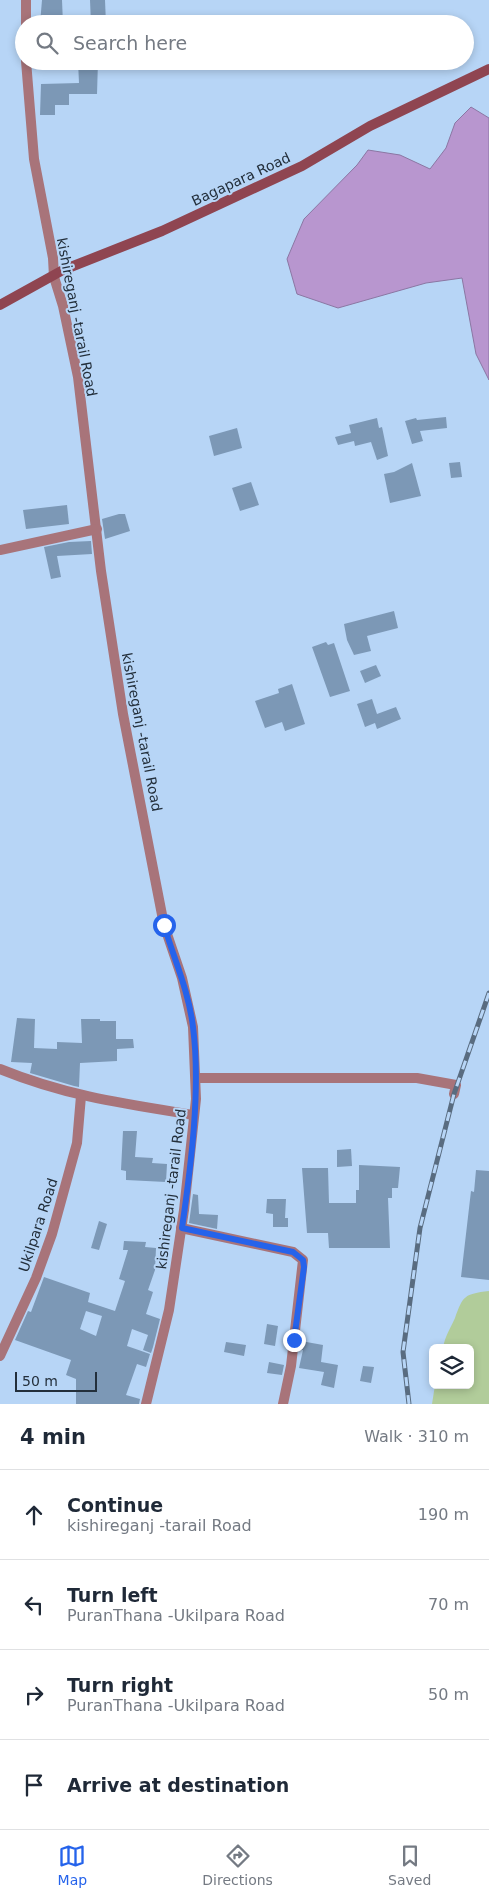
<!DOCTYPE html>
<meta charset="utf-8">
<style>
body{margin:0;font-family:"DejaVu Sans",sans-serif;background:#f2f2f3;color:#1f2937}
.controls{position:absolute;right:15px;bottom:15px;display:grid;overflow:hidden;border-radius:8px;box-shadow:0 2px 8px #0003}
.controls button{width:45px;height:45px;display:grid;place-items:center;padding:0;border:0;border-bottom:1px solid #e0e1e3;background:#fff;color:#1f2937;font:25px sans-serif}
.scale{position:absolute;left:15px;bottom:12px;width:82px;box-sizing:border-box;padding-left:5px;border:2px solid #232f3b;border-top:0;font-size:14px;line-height:18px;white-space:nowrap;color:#232f3b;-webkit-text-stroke:4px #b7d5f6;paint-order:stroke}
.stop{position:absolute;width:15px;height:15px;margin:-11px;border:4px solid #2563eb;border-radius:50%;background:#fff}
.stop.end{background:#2563eb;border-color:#fff;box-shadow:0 1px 5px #0008}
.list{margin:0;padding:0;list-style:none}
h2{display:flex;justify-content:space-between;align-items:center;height:65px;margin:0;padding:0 20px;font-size:21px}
h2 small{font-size:16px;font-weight:400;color:#747a83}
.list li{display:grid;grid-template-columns:32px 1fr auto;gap:15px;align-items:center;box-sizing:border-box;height:90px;padding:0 20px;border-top:1px solid #e0e1e3}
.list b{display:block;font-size:19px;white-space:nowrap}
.list p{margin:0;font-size:16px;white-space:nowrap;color:#747a83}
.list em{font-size:16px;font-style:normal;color:#747a83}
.icon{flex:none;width:28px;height:28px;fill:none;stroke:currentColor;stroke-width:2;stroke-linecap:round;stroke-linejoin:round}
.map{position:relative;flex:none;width:489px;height:1404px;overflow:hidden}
.search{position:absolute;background:#fff;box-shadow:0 2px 8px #0003;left:15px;right:15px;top:15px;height:55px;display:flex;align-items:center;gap:12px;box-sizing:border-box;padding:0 18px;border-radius:28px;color:#747a83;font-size:19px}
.sheet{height:425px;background:#fff}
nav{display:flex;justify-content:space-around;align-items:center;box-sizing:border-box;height:70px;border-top:1px solid #e0e1e3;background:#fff;font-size:14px;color:#747a83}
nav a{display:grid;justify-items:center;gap:2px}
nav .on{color:#2563eb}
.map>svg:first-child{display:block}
.green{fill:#b1cc9a}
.water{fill:#b896cf;stroke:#8b77a3}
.building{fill:#7c98b6;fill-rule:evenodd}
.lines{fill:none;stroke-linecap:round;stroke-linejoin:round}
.street{stroke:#a8747a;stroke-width:10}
.secondary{stroke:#8f4551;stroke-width:10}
.rail-casing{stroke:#596c80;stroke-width:5}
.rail{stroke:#b7d5f6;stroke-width:3;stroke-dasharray:9;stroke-linecap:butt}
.route{stroke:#2563eb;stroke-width:6}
.labels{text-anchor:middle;stroke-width:4;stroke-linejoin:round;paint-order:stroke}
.street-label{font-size:14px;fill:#232f3b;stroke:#b7d5f6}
</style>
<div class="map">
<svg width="489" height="1404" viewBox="0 0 489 1404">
<rect width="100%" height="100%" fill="#b7d5f6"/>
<path class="green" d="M489,1291V1404H432L435,1385H470V1348H443C445,1336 450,1329 455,1318C463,1296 464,1294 489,1291Z"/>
<path class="water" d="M471,107L489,118V380L476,354L462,278L426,283L338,308L297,294L287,259L304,219L357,165L368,150L400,155L430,169L446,148L455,123Z"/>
<g class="building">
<path d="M42,0H62L63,24H40Z"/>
<path d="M90,0H105L106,24H91Z"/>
<path d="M78,61H98L97,94H69V105H55V115H40L41,84L79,83Z"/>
<path d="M446,417L447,428L420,431L423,441L412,444L405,421L416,418L417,420Z"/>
<path d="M377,418L379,428L382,427L388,456L377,460L371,442L355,446L354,441L338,445L335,437L351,433L349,425Z"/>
<path d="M237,428L242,448L214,456L209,436Z"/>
<path d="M460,462L462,477L451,478L449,463Z"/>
<path d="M412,463L421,496L390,503L384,474L394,472Z"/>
<path d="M251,482L259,505L240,511L232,488Z"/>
<path d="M67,505L69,524L26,529L23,510Z"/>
<path d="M119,514H125L130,531L105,539L102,519Z"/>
<path d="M91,541L92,554L57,556L61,577L51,579L44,547L69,542Z"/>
<path d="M394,611L398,628L367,636L371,651L354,655L347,640L344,624Z"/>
<path d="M326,642L328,645L334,643L350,691L330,697L312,647Z"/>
<path d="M376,665L381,676L365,683L360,671Z"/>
<path d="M292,684L305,724L285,731L282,722L265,728L255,701L279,693L278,689Z"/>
<path d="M372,699L377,714L396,707L401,719L377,729L375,723L365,727L357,704Z"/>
<path d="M17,1018L35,1019L34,1048L57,1049V1042L82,1043L81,1019H100V1021H116V1039H133L134,1048L117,1049V1061L80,1063L79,1087L74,1086L30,1073L32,1063L11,1062Z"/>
<path d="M123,1131H137L135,1157L153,1158L152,1163L167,1164L166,1182L126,1180V1171L121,1170Z"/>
<path d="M351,1149L352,1166L337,1167V1150Z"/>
<path d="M359,1165L400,1167L398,1188H392V1198H388L390,1248H329L328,1233H307L302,1168H328L329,1203H356V1190H359Z"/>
<path d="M476,1170L489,1171V1280L461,1277L471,1191L474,1192Z"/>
<path d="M193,1194L198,1195L199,1214L218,1215L217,1229L189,1223Z"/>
<path d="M267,1199H286L285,1218H288V1227H273V1214L266,1213Z"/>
<path d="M99,1221L107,1224L99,1250L91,1248Z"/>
<path d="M124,1241L146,1242L145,1247L156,1248L155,1270L148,1290L153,1292L146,1314L160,1319L153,1347L151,1353L143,1350L148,1335L132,1329L127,1346L150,1354L146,1367L137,1364L126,1395L140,1399L139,1404H76V1379L66,1375L71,1360L15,1340L28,1311L31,1312L44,1277L90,1293L88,1302L115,1311L125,1281L119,1279L128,1250H123ZM86,1311L102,1316L96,1336L80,1329Z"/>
<path d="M267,1324L278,1326L275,1346L264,1344Z"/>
<path d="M301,1341L323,1345L321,1362L338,1365L334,1388L321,1385L324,1372L299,1368L303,1350H300Z"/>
<path d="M226,1342L246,1345L244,1356L224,1352Z"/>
<path d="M269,1362L284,1365L282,1375L267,1373Z"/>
<path d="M363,1366L374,1367L371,1383L360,1381Z"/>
</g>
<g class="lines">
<g class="street">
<path d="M26,0V24"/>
<path d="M26,61L34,159L53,258L54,277L63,306L78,377L101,571L123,714L164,925L182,978L193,1027L196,1099L184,1210L169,1310L146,1404"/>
<path d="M0,550L97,529"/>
<path d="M0,1069C66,1096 125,1104 194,1115"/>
<path d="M196,1078H417L456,1085L454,1094"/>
<path d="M181,1228L293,1252L303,1260L291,1366L283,1404"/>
<path d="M0,1356L36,1278L52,1234L77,1143L81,1096"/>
</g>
<path class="secondary" d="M0,305L63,270L162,231L302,166L370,126L489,69"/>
<g class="rail-casing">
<path id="rail" d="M409,1404L403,1352L420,1228L454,1094L489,993"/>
</g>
<use href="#rail" class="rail"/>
</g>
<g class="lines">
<path class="route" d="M164,925C174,959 189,992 193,1027C201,1089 191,1166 182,1228L293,1252L303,1260L304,1267L294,1340"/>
</g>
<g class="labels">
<g class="street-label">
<text transform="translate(241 179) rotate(-25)" y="5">Bagapara Road</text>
<text transform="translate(77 317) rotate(79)" y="5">kishireganj -tarail Road</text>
<text transform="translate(142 732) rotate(79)" y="5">kishireganj -tarail Road</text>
<text transform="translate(171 1189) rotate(-83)" y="5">kishireganj -tarail Road</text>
<text transform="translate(38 1225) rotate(-72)" y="5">Ukilpara Road</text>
</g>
</g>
</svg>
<div class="controls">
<button><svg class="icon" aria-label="layers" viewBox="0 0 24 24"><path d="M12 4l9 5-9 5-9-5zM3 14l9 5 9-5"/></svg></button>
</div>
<div class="scale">50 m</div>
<div class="stop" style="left:164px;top:925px"></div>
<div class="stop end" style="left:294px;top:1340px"></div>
<div class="search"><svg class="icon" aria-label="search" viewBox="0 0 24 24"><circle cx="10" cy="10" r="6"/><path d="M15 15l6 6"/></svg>Search here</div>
</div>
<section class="sheet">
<h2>4 min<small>Walk · 310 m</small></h2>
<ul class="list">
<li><svg class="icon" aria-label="ahead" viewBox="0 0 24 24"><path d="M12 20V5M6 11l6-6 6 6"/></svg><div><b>Continue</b><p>kishireganj -tarail Road</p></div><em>190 m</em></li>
<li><svg class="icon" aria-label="left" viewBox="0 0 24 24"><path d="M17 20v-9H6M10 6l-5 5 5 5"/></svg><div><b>Turn left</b><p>PuranThana -Ukilpara Road</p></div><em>70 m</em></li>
<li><svg class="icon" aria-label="right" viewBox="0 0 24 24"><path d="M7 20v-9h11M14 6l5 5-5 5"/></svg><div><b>Turn right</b><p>PuranThana -Ukilpara Road</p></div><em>50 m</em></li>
<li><svg class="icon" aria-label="arrive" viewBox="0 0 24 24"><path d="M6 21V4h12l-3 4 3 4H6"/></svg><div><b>Arrive at destination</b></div></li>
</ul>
</section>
<nav>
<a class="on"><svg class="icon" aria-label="map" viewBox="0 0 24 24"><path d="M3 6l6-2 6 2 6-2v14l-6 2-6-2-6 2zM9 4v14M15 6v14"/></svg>Map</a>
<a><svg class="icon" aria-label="directions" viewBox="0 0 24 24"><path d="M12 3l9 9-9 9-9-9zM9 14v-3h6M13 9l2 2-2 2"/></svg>Directions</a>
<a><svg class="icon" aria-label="saved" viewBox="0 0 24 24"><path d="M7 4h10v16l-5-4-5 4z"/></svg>Saved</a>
</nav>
